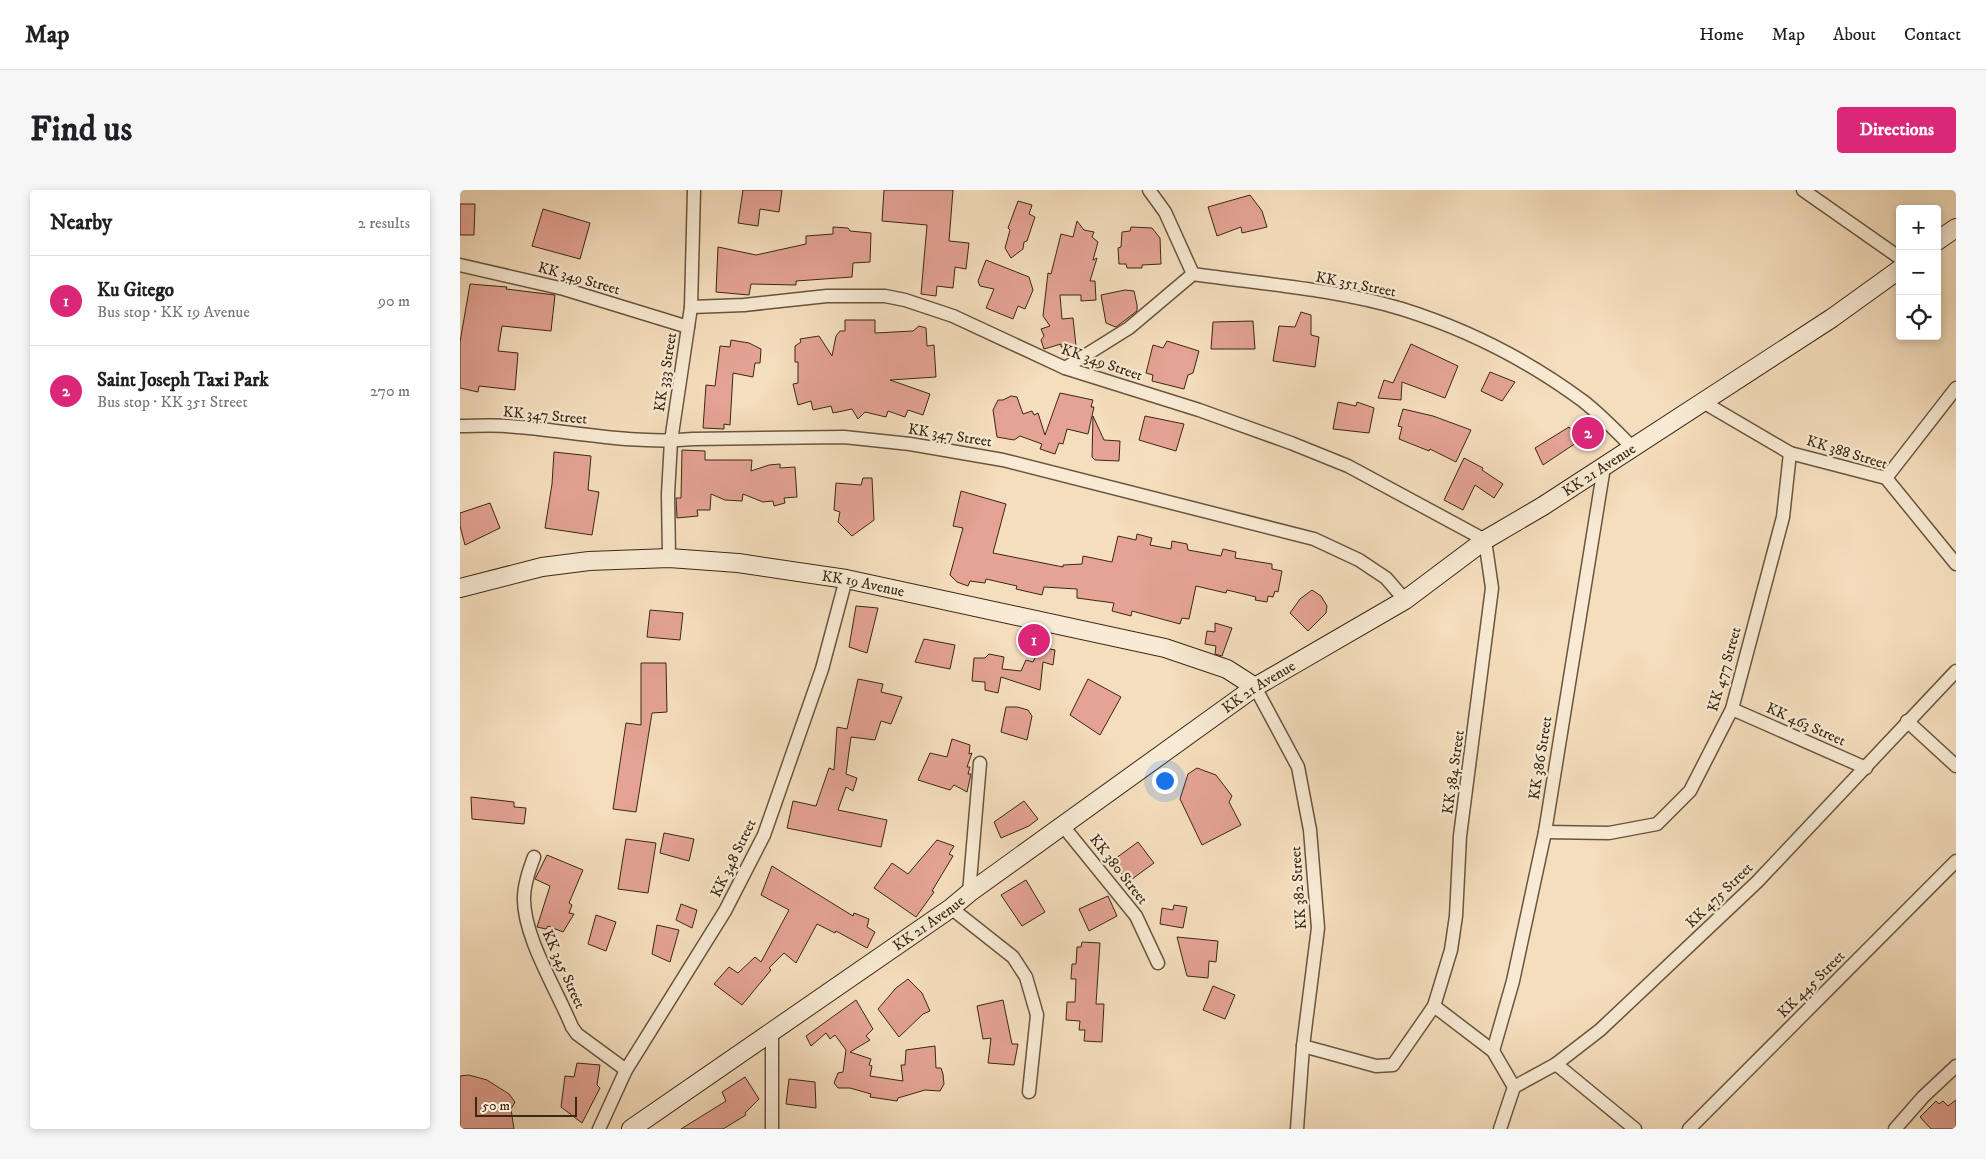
<!DOCTYPE html>
<meta charset="utf-8">
<style>
body{margin:0;font-family:"IM FELL DW Pica",serif;background:#f6f6f6;color:#202124}
.controls{position:absolute;right:15px;top:15px;display:grid;overflow:hidden;border-radius:5px;box-shadow:0 2px 8px #0003}
.controls button{width:45px;height:45px;display:grid;place-items:center;padding:0;border:0;border-bottom:1px solid #e0e0e0;background:#fff;color:#202124;font:25px sans-serif}
.scale{position:absolute;left:15px;bottom:12px;width:102px;box-sizing:border-box;padding-left:5px;border:2px solid #3a2714;border-top:0;font-size:14px;line-height:18px;white-space:nowrap;color:#3a2714;-webkit-text-stroke:4px #f8ead4;paint-order:stroke}
.you{position:absolute;left:704px;top:590px;width:18px;height:18px;margin:-12px;border:4px solid #fff;border-radius:50%;background:#1a73e8;box-shadow:0 0 0 8px #1a73e833}
.badge{display:grid;place-items:center;width:32px;height:32px;border-radius:50%;background:#db2777;color:#fff;font-size:16px;font-weight:700}
.pin{position:absolute;translate:-50% -50%;border:2px solid #fff;box-shadow:0 1px 5px #0006}
.list{margin:0;padding:0;list-style:none}
h2{display:flex;justify-content:space-between;align-items:center;height:65px;margin:0;padding:0 20px;font-size:21px}
h2 small{font-size:16px;font-weight:400;color:#757577}
.list li{display:grid;grid-template-columns:32px 1fr auto;gap:15px;align-items:center;box-sizing:border-box;height:90px;padding:0 20px;border-top:1px solid #e0e0e0}
.list b{display:block;font-size:19px;white-space:nowrap}
.list p{margin:0;font-size:16px;white-space:nowrap;color:#757577}
.list em{font-size:16px;font-style:normal;color:#757577}
.icon{flex:none;width:28px;height:28px;fill:none;stroke:currentColor;stroke-width:2;stroke-linecap:round;stroke-linejoin:round}
.map{position:relative;flex:none;width:1496px;height:939px;overflow:hidden;border-radius:5px}
header{display:flex;align-items:center;gap:30px;box-sizing:border-box;height:70px;padding:0 25px;background:#fff;border-bottom:1px solid #e0e0e0}
header strong{font-size:24px}
nav{display:flex;gap:28px;margin-inline-start:auto;font-size:18px}
.intro{display:flex;align-items:center;justify-content:space-between;box-sizing:border-box;height:120px;padding:0 30px}
h1{margin:0;font-size:35px}
.button{padding:12px 22px;border-radius:5px;background:#db2777;color:#fff;font-size:18px;font-weight:700}
main{display:flex;gap:30px;padding:0 30px}
aside{flex:1;background:#fff;border-radius:5px;box-shadow:0 2px 8px #0003}
.map>svg:first-child{display:block}
.building{fill:#e4a394;stroke:#3a2714}
.lines{fill:none;stroke-linecap:round;stroke-linejoin:round}
.street-casing{stroke:#69553e;stroke-width:15}
.secondary-casing{stroke:#3a2714;stroke-width:20}
.street{stroke:#f8ead4;stroke-width:12}
.secondary{stroke:#f8ead4;stroke-width:18}
.labels{text-anchor:middle;stroke-width:4.5;stroke-linejoin:round;paint-order:stroke}
.street-label{font-size:15px;fill:#3a2714;stroke:#f8ead4}
</style>
<header>
<strong>Map</strong>
<nav><a>Home</a><a>Map</a><a>About</a><a>Contact</a></nav>
</header>
<div class="intro"><h1>Find us</h1><a class="button">Directions</a></div>
<main>
<aside>
<h2>Nearby<small>2 results</small></h2>
<ul class="list">
<li><span class="badge">1</span><div><b>Ku Gitego</b><p>Bus stop · KK 19 Avenue</p></div><em>90 m</em></li>
<li><span class="badge">2</span><div><b>Saint Joseph Taxi Park</b><p>Bus stop · KK 351 Street</p></div><em>270 m</em></li>
</ul>
</aside>
<div class="map">
<svg width="1496" height="939" viewBox="0 0 1496 939">
<rect width="100%" height="100%" fill="#f5debd"/>
<filter id="stains"><feTurbulence type="fractalNoise" baseFrequency=".004" numOctaves="4"/><feColorMatrix values="0 0 0 0 .2 0 0 0 0 .09 0 0 0 0 .02 0 0 0 .5 -.17"/></filter>
<radialGradient id="worn" r=".72"><stop offset=".6" stop-color="#630" stop-opacity="0"/><stop offset="1" stop-color="#630" stop-opacity=".3"/></radialGradient>
<g class="building">
<path d="M283,0H322L319,22L300,19L298,36L278,33Z"/>
<path d="M424,0H493L489,51L509,53L506,79L495,77L493,98L477,96L476,106L461,104L467,35L422,31Z"/>
<path d="M790,5L802,21L807,37L782,43L781,37L757,46L748,17Z"/>
<path d="M558,11L572,15L569,24L575,27L567,51L564,52L563,59L551,68L545,58L550,40L548,38Z"/>
<path d="M0,14H15L14,45H0Z"/>
<path d="M83,19L130,33L120,69L72,56Z"/>
<path d="M617,31L624,40L634,42L632,47L638,52L633,70L637,68L630,91H635L636,110L621,111V105H600L602,129L613,128L616,156L601,157V154L584,159L581,150L584,146L581,139L590,136L583,126L588,83L591,84L601,44L613,47Z"/>
<path d="M373,37L388,38L390,41L411,43L410,72L393,73L392,87L336,91V95L291,94L289,105L256,102L258,57L296,65L346,54V46L373,44Z"/>
<path d="M671,37L692,38L700,48L701,74L682,75V78H667L666,74H659L658,58L661,57L662,42L670,41Z"/>
<path d="M526,70L569,87L573,100L565,119L558,116L553,129L526,118L534,99L520,96L518,91Z"/>
<path d="M10,94L47,97L46,99L95,105L91,141L42,136L38,161L58,163L55,200L19,196L18,202L0,198V152Z"/>
<path d="M665,100L674,101L677,115V121L664,131L656,137L653,136L646,133L641,105Z"/>
<path d="M841,122L851,125V145L859,147L855,177L813,171L819,136L835,137Z"/>
<path d="M385,130H415V143L453,141L459,136L466,138L467,156L474,155L476,187L430,190L470,204L463,225L448,220L445,227L428,221L426,227L405,222L398,229L392,219L373,223L371,216L353,220L351,211L338,215L333,194L338,193V172H335V156L341,152L340,149L359,146L372,166L376,146L380,141H385Z"/>
<path d="M793,131L795,159H751L753,132Z"/>
<path d="M271,150L289,153L301,159L300,173H295L293,187L273,183L270,235L264,234V239L243,238L246,195L255,196L260,156L270,157Z"/>
<path d="M707,151L739,161L733,183L728,185L724,199L692,191L693,185L686,183L693,155L703,158Z"/>
<path d="M951,154L998,176L985,208L942,192L941,210L918,208L924,190L933,193Z"/>
<path d="M1030,182L1055,192L1042,211L1021,201Z"/>
<path d="M600,203L633,210L631,217H634L628,244L607,239L603,254L599,253L595,264L580,259L582,254L560,246L554,250L537,247L533,220L538,210H543L551,206L557,207L563,224L572,221L574,225L578,223L585,245Z"/>
<path d="M878,212L896,216L897,212L914,218L909,243L873,239Z"/>
<path d="M943,219L973,226L1011,240L996,272L970,259L969,261L939,249L942,237L938,236Z"/>
<path d="M633,226L644,250L660,251L659,271L635,270L632,267Z"/>
<path d="M685,226L724,234L716,261L679,250Z"/>
<path d="M1109,237L1119,251L1083,275L1075,258Z"/>
<path d="M222,260L245,261V270H292L291,281L309,275L320,274V278L335,277L337,307L324,308L325,313L314,316L313,311L303,312L283,304L282,311L265,310L251,304L250,320H237L238,326L217,328L216,308H221Z"/>
<path d="M94,262L131,266L128,300L139,302L132,345L85,338L92,294Z"/>
<path d="M1004,268L1023,278L1022,280L1043,294L1034,308L1015,295L1003,320L984,310Z"/>
<path d="M403,288H412L414,330L392,346L378,332L380,322L374,320L376,293L401,295Z"/>
<path d="M501,301L546,314L533,363L603,377V375L622,374L623,366L652,372L658,346L676,350L677,344L692,348L690,355L711,359L712,351L727,354L728,360L761,366L763,359L776,362L775,368L812,374V379L822,381L818,402L815,401L813,407L808,406L807,412L795,410L796,407L767,400L766,403L736,396L729,429L722,428L720,434L672,421L671,426L652,421L654,413L617,408V399L584,397L582,405L556,399L557,396L526,389L525,393L510,391L508,396L497,392L490,385L503,338L493,336Z"/>
<path d="M30,313L40,338L5,355L0,336V323Z"/>
<path d="M852,400L861,406L867,416L866,423L848,441L830,423L840,409Z"/>
<path d="M396,416L418,418L407,463L389,457Z"/>
<path d="M190,420L223,423L220,450L187,447Z"/>
<path d="M755,433L772,438L762,466L755,464L756,456L745,454L747,441L755,442Z"/>
<path d="M464,449L495,455L490,479L455,472Z"/>
<path d="M583,450H585V458L595,460L593,475L583,472L580,500L541,487L538,503L525,500V492L512,491L514,468H525L529,464L544,467L542,479L561,481L566,470L573,472Z"/>
<path d="M181,473H206L207,522L192,523L176,622L153,619L166,533L181,535Z"/>
<path d="M398,489L423,494L421,502L442,507L431,534L421,531L415,550L391,547L386,584L397,588L393,601L386,597L378,620L427,630L421,657L327,638L333,611L356,616L369,578L374,580L377,537L387,539Z"/>
<path d="M628,489L661,507L640,545L610,525Z"/>
<path d="M546,517H557L568,520L572,526L567,550L541,542Z"/>
<path d="M492,549L510,555L509,564L512,563L507,577H510L508,584H511L507,602L494,595L490,600L458,590L470,563L487,567Z"/>
<path d="M737,578L756,585L772,606L769,612L781,635L742,655L720,609L728,584Z"/>
<path d="M11,607L54,612V617L66,618L64,634L12,629Z"/>
<path d="M564,611L578,629L569,636L541,648L534,632Z"/>
<path d="M204,643L234,649L229,671L200,663Z"/>
<path d="M166,649L196,653L188,703L158,699Z"/>
<path d="M477,650L494,656L489,664L493,666L472,701L474,702L456,727L414,698L432,673L448,684Z"/>
<path d="M678,652L694,673L668,692L652,671Z"/>
<path d="M87,665L123,680L109,713L112,715L109,723L114,724L103,742L88,736L86,739L77,737L90,696L75,689Z"/>
<path d="M312,676L393,726L394,723L409,729L407,737L415,742L407,758L376,741L375,743L357,734L336,773L324,763L309,778L311,780L282,815L254,794L269,777L278,783L295,767L301,772L329,720L301,705Z"/>
<path d="M566,690L585,722L562,736L541,705Z"/>
<path d="M648,706L657,726L629,741L619,719Z"/>
<path d="M221,714L237,720L232,738L216,730Z"/>
<path d="M714,715L727,717L723,738L700,734L702,718L713,720Z"/>
<path d="M136,725L156,732L146,761L128,754Z"/>
<path d="M197,735L219,740L210,772L192,764Z"/>
<path d="M717,747L758,751L756,772L749,771L748,788L727,786Z"/>
<path d="M622,752L640,753L636,814H644L642,852L624,851L625,840H619L620,831L606,830L607,812H615L616,789H611L612,774H616L617,757H621Z"/>
<path d="M448,789L462,803L470,821L463,824L439,847L418,819L436,798Z"/>
<path d="M753,796L775,805L765,829L743,820Z"/>
<path d="M396,810L413,839L406,846L410,850L390,862L411,869L409,875L412,876L410,886L443,891L441,875H445L446,860L475,856L476,878H481L483,884L484,894L480,901L465,900L438,908L437,911L410,907L411,904L390,898H378L374,893L378,883L383,882L386,860L375,845L370,849L366,843L351,856L346,846Z"/>
<path d="M543,810L552,854H558L554,875L528,873L531,848L523,849L517,816Z"/>
<path d="M117,873L140,875L137,895L140,898L122,933L101,917L105,886L114,887Z"/>
<path d="M9,885L27,890L49,904L55,912L51,919L54,939H0V886Z"/>
<path d="M285,887L299,909L285,923L286,925L263,939H221L266,911L262,902Z"/>
<path d="M329,889L355,892L356,918L326,914Z"/>
<path d="M1496,910V939H1471L1460,927L1476,911L1479,914L1483,911L1488,916Z"/>
</g>
<g class="lines">
<g class="street-casing">
<g id="street">
<path d="M689,0L705,22L733,84"/>
<path d="M1343,0L1440,68"/>
<path d="M0,75L104,99L228,137"/>
<path d="M231,117L284,115L367,106H425L445,110L493,126L605,178L739,220L831,253L888,276L1025,350L1032,398L1000,646L996,726L991,760L974,816"/>
<path d="M605,178L669,138L733,84C802,94 875,99 942,119C1006,139 1069,171 1123,211C1141,225 1157,242 1173,258"/>
<path d="M1243,212L1330,263L1426,288L1496,374"/>
<path d="M0,236C15,236 31,235 46,236C108,240 170,255 233,249L384,247L450,254L543,270L854,349L899,370L926,388L945,410"/>
<path d="M1426,288L1496,198"/>
<path d="M209,368L208,304L211,251L231,117L234,0"/>
<path d="M795,497L838,577L850,640L858,738L843,856L837,939"/>
<path d="M1272,519L1406,578"/>
<path d="M1447,531L1496,576"/>
<path d="M603,636L676,726L698,773"/>
<path d="M1085,642L1149,643L1197,634L1230,601L1272,519L1323,327L1330,263"/>
<path d="M74,667C69,680 64,694 64,708C63,746 97,800 112,837L117,844L166,880"/>
<path d="M509,703L520,573"/>
<path d="M491,718L553,767L566,787L577,825L569,902"/>
<path d="M312,841V939"/>
<path d="M843,856L916,876L933,875L974,816L1033,861L1054,897"/>
<path d="M1033,861L1053,791L1085,642L1144,277"/>
<path d="M1096,874L1175,939"/>
<path d="M139,939L166,880L265,721L304,645L362,479L386,389"/>
<path d="M1040,939L1054,897L1096,874L1140,840L1297,692L1496,481"/>
<path d="M1229,939L1496,671"/>
<path d="M1435,939L1463,907L1496,876"/>
</g>
</g>
<g class="secondary-casing">
<g id="secondary">
<path d="M1477,51L1496,38"/>
<path id="s1" d="M0,398L82,377L129,371L209,368L278,373L386,389L705,458L767,479L795,497"/>
<path id="s2" d="M171,939L491,718L509,703L795,497L945,410L1025,350L1083,316L1372,128L1440,79"/>
</g>
</g>
<use href="#street" class="street"/>
<use href="#secondary" class="secondary"/>
</g>
<g class="labels">
<g class="street-label">
<text transform="translate(119 88) rotate(16)" y="5">KK 349 Street</text>
<text transform="translate(896 94) rotate(11)" y="5">KK 351 Street</text>
<text transform="translate(642 172) rotate(19)" y="5">KK 349 Street</text>
<text transform="translate(205 182) rotate(-81)" y="5">KK 333 Street</text>
<text transform="translate(85 225) rotate(5)" y="5">KK 347 Street</text>
<text transform="translate(490 245) rotate(9)" y="5">KK 347 Street</text>
<text transform="translate(1387 262) rotate(17)" y="5">KK 388 Street</text>
<text dy="5" stroke="none"><textPath href="#s2" startOffset="1172">KK 21 Avenue</textPath></text>
<text dy="5" stroke="none"><textPath href="#s1" startOffset="408">KK 19 Avenue</textPath></text>
<text transform="translate(1264 479) rotate(-74)" y="5">KK 477 Street</text>
<text dy="5" stroke="none"><textPath href="#s2" startOffset="768">KK 21 Avenue</textPath></text>
<text transform="translate(1346 534) rotate(24)" y="5">KK 463 Street</text>
<text transform="translate(1080 568) rotate(-81)" y="5">KK 386 Street</text>
<text transform="translate(993 582) rotate(-82)" y="5">KK 384 Street</text>
<text transform="translate(273 668) rotate(-64)" y="5">KK 348 Street</text>
<text transform="translate(659 679) rotate(52)" y="5">KK 380 Street</text>
<text transform="translate(838 698) rotate(-94)" y="5">KK 382 Street</text>
<text transform="translate(1259 705) rotate(-44)" y="5">KK 475 Street</text>
<text dy="5" stroke="none"><textPath href="#s2" startOffset="362">KK 21 Avenue</textPath></text>
<text transform="translate(104 779) rotate(66)" y="5">KK 345 Street</text>
<text transform="translate(1351 794) rotate(-45)" y="5">KK 445 Street</text>
</g>
</g>
<rect width="100%" height="100%" filter="url(#stains)"/>
<rect width="100%" height="100%" fill="url(#worn)"/>
</svg>
<div class="controls">
<button>+</button>
<button>−</button>
<button><svg class="icon" aria-label="locate" viewBox="0 0 24 24"><circle cx="12" cy="12" r="6"/><path d="M12 2v4M12 18v4M2 12h4M18 12h4"/></svg></button>
</div>
<div class="scale">50 m</div>
<div class="you"></div>
<div class="pin badge" style="left:574px;top:450px">1</div>
<div class="pin badge" style="left:1128px;top:243px">2</div>
</div>
</main>
